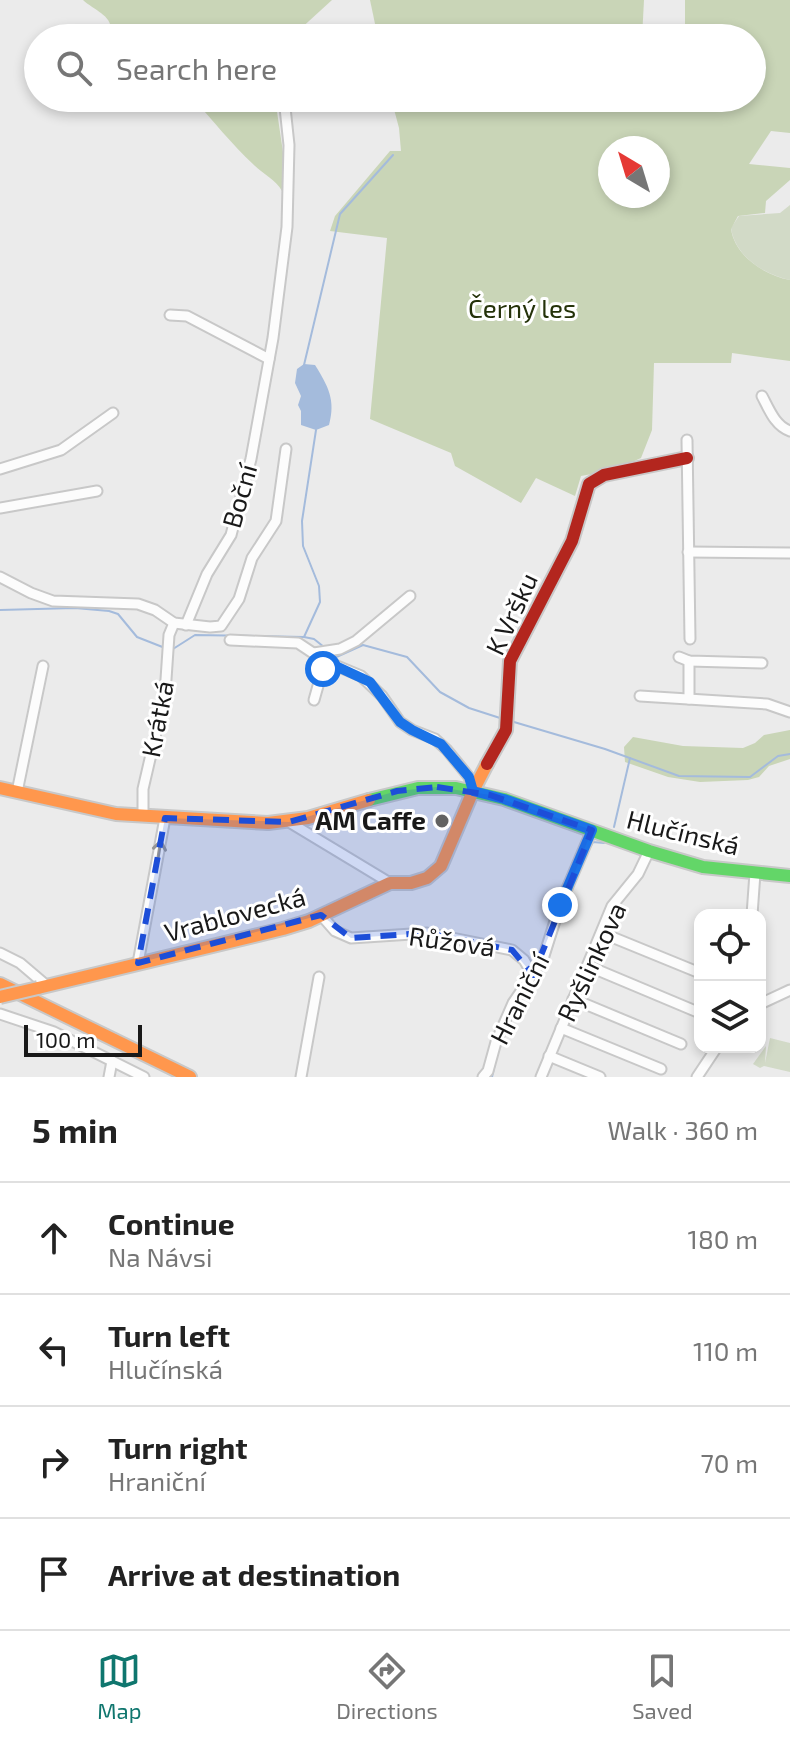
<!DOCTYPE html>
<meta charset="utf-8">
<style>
body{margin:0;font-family:"Exo 2",sans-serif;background:#f6f6f6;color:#222}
.controls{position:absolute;right:24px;bottom:24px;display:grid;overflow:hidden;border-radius:16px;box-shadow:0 4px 12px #0003}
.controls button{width:72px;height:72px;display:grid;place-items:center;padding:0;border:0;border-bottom:2px solid #e0e0e0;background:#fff;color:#222;font:40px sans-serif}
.compass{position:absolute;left:598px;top:136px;width:72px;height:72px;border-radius:50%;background:#fff;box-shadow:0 4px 12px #0003;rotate:322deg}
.scale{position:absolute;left:24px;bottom:20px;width:118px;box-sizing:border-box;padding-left:8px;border:4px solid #191919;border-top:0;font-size:22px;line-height:28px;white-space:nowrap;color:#191919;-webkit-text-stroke:6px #fff;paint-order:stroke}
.stop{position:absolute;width:24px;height:24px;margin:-18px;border:6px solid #1a73e8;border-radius:50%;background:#fff}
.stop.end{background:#1a73e8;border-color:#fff;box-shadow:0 2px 8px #0008}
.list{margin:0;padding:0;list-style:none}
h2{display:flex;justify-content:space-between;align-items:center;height:104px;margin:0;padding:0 32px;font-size:34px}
h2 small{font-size:26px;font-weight:400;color:#767676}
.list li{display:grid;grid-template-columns:52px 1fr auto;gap:24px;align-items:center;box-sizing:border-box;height:112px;padding:0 32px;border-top:2px solid #e0e0e0}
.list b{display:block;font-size:30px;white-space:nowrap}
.list p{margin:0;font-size:26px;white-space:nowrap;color:#767676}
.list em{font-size:26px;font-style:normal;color:#767676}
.icon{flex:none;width:44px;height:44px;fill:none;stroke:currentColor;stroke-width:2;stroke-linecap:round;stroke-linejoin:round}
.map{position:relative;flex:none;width:790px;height:1077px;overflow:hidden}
.search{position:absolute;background:#fff;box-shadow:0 4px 12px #0003;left:24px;right:24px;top:24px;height:88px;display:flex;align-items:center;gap:20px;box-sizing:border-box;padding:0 28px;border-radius:44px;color:#767676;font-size:30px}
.sheet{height:552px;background:#fff}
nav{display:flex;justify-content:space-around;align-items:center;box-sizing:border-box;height:112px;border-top:2px solid #e0e0e0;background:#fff;font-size:22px;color:#767676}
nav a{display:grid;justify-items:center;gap:4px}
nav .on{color:#0f766e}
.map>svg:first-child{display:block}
.green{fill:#d2dac7}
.forest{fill:#c9d5b7;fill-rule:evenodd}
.water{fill:#a4bbdc}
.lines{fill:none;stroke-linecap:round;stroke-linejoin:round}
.stream{stroke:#a4bbdc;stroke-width:2}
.street-casing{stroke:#c8c8c8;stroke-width:13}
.fast-casing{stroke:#c8c8c8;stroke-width:16}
.slow-casing{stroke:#c8c8c8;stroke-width:16}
.jam-casing{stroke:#c8c8c8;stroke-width:16}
.street{stroke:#fcfcfc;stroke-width:9}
.fast{stroke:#63d668;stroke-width:12}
.slow{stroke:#ff974d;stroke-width:12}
.jam{stroke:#b3261e;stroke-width:12}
.slow-bridge-casing{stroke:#c8c8c8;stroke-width:16;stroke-linecap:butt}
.slow-bridge{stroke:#ff974d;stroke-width:12}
.oneway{stroke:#969696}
.route{stroke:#1a73e8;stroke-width:10}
.marked{fill:#1d4ed8;fill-opacity:0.2;stroke:#1d4ed8;stroke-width:6;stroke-dasharray:16 10;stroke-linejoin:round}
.poi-dot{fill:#626262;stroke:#fff;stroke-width:3}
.labels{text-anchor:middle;stroke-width:6;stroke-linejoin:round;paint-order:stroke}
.park-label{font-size:26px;fill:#243209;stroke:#fff}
.street-label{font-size:26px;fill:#191919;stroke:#fff}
.poi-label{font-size:26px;font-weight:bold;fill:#191919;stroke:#fff;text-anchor:end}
</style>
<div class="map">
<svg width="790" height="1077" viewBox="0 0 790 1077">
<rect width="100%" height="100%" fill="#ebebeb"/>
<g class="green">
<path d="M790,205V280C764,275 735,256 731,228L739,216L780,213Z"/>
<path d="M770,1038L790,1043V1072L764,1066L760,1068L753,1064L766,1046L765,1063Z"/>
</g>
<g class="forest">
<path d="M83,0H332L297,32V38H82L81,34L110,37C116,16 96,12 83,0Z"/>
<path d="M370,0H644L642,38H378Z"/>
<path d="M685,0H790V133L771,131L749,164L790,168V180L766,201L765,213L738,216L731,229C735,256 764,275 790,280V361L732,353L731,363H654L652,430L641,458L614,470L581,476L575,496L536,478L521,503L455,466L451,453L370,419L387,238L330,231L335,216L390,151H401L399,128L391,98H663L684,100L685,98H752V38H685ZM610,148H658V196H610Z"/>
<path d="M192,98H275L289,193L282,191C276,180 263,174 254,165C231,144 213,120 192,98Z"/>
<path d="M790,730V759L769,766L759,777L748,780L700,782L668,777L625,762L624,747L633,737L683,746L743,748L755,743L764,735Z"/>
</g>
<path class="water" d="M304,364L315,365C328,386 336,400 329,425L316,430L301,425V411L298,405L301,396L295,383L297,369Z"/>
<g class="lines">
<g class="stream">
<path d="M304,365L340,214L393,155"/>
<path d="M0,610L75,608L109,611L118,614L137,637L165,648"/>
<path d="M304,637L320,602L319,586L303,546L302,521L316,430"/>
<path d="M173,649L195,635L304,637L314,639L324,647"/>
<path d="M329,656L332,659L363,645L407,657L440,692L469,708L500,718"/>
<path d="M514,722L605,749L679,776L750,777L778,756L790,754"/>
<path d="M614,827L630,758"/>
<path d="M587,853L593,842L604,843"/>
<path d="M500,1045L514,1012L547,963L566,903"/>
<path d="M492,1077L496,1059"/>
</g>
<g class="street-casing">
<g id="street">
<path d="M170,315L187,316L269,359"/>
<path d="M762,396C769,409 775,426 790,431"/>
<path d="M687,440L690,639"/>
<path d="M0,469L61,450L113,413"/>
<path d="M0,508L97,491"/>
<path d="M688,552L790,553"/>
<path d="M0,577L31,593L53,601L138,604L155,610L174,623L210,627L221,626L239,599L252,558L276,521L286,449"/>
<path d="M186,625L207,574L231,535L251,459L273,338L287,227L289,145L284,98"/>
<path d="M230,640L298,643L325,661L361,676L382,696L400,722L412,730L435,739L447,750L469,777L473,791"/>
<path d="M314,653L340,649L356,641L410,596"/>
<path d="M679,657L689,661L762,663"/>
<path d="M689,661V699"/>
<path d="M640,696L767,704L790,712"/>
<path d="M314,700L325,661"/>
<path d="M17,792L43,666"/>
<path d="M143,816V789L165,694L169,635L174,623"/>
<path d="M289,822L390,883"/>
<path d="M321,915L335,931L351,938L427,933L512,950L524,960L533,975"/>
<path d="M752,915L755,873"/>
<path d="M602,933L700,973"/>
<path d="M0,953L20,963L47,986"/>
<path d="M138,963L165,818"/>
<path d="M588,966L700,1013"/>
<path d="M573,999L681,1044"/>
<path d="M760,1004L790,990"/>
<path d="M0,1014L54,1032L144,1077"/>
<path d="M561,1028L661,1069"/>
<path d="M549,1056L600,1077"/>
<path d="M109,1077L112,1061"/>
<path d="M301,1077L319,977"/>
<path d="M483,1077L488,1071L496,1042L513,1003L543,959L560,905L592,830"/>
<path d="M541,1077L612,906L638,874L649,851"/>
<path d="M697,1077L717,1047"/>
</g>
</g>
<g class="fast-casing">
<path id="fast" d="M369,800L418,788H456L504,799L649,851L703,867L790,876"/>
</g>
<g class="slow-casing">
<g id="slow">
<path d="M0,788L116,814L268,823L308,818L369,800"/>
<path d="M0,984L190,1077"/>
<path d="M38,988L283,929L309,921L390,883H411L427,878L441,866L473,791L487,764"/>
</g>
</g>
<g class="jam-casing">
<path id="jam" d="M487,764L506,730L510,661L572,541L589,484L604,475L687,458"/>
</g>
<use href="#street" class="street"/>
<use href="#fast" class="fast"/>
<use href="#slow" class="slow"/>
<use href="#jam" class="jam"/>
<g class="slow-bridge-casing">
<path id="slow-bridge" d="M0,997L38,988"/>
</g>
<use href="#slow-bridge" class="slow-bridge"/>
</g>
<defs><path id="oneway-shaft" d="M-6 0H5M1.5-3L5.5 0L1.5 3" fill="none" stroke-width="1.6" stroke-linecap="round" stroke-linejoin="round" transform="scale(2)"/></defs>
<use class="oneway" href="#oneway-shaft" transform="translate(159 852) rotate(-81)"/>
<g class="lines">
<path class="route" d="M323,669L325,661L370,682L400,722L412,730L441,744L469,777L473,791L504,799L592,830L560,905"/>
</g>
<path class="marked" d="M437,787L490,795L592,830L533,975L512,950L427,933L351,938L321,915L138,963L165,818L289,822L397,791Z"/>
<circle class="poi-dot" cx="442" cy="821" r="8"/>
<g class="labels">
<g class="park-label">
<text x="522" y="318">Černý les</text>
</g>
<g class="street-label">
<text transform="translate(240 496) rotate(-74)" y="9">Boční</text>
<text transform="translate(512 614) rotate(-65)" y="9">K Vršku</text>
<text transform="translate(158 719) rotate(-79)" y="9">Krátká</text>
<text transform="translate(683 833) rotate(14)" y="9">Hlučínská</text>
<text transform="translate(235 915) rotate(-15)" y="9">Vrablovecká</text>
<text transform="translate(452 942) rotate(8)" y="9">Růžová</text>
<text transform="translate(592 962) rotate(-65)" y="9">Ryšlinkova</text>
<text transform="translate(520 999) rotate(-63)" y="9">Hraniční</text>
</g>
<g class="poi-label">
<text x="426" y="830">AM Caffe</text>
</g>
</g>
</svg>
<div class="controls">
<button><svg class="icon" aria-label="locate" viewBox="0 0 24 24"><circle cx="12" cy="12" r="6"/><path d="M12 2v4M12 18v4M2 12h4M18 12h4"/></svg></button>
<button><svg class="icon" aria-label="layers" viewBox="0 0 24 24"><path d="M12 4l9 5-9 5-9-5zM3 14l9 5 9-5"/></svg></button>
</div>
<svg class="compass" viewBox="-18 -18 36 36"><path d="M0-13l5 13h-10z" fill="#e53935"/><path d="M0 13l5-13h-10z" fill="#767676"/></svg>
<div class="scale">100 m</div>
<div class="stop" style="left:323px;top:669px"></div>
<div class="stop end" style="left:560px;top:905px"></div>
<div class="search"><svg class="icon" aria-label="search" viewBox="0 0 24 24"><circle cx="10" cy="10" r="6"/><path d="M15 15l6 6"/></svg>Search here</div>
</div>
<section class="sheet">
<h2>5 min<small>Walk · 360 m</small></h2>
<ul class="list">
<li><svg class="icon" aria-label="ahead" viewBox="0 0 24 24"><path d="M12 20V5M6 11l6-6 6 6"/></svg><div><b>Continue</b><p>Na Návsi</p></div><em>180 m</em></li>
<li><svg class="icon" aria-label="left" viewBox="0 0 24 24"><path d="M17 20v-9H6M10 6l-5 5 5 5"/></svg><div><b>Turn left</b><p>Hlučínská</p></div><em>110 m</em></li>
<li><svg class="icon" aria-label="right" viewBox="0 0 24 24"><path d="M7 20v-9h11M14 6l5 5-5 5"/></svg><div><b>Turn right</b><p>Hraniční</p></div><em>70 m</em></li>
<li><svg class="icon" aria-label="arrive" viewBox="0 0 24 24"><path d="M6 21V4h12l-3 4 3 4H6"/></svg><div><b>Arrive at destination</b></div></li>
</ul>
</section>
<nav>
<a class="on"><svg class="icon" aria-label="map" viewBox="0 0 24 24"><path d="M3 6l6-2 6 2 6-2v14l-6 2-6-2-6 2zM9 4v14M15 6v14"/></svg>Map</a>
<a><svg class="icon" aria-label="directions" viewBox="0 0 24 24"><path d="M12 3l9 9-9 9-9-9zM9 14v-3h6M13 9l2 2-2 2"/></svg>Directions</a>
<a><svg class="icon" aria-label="saved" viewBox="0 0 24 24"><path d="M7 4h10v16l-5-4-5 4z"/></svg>Saved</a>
</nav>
